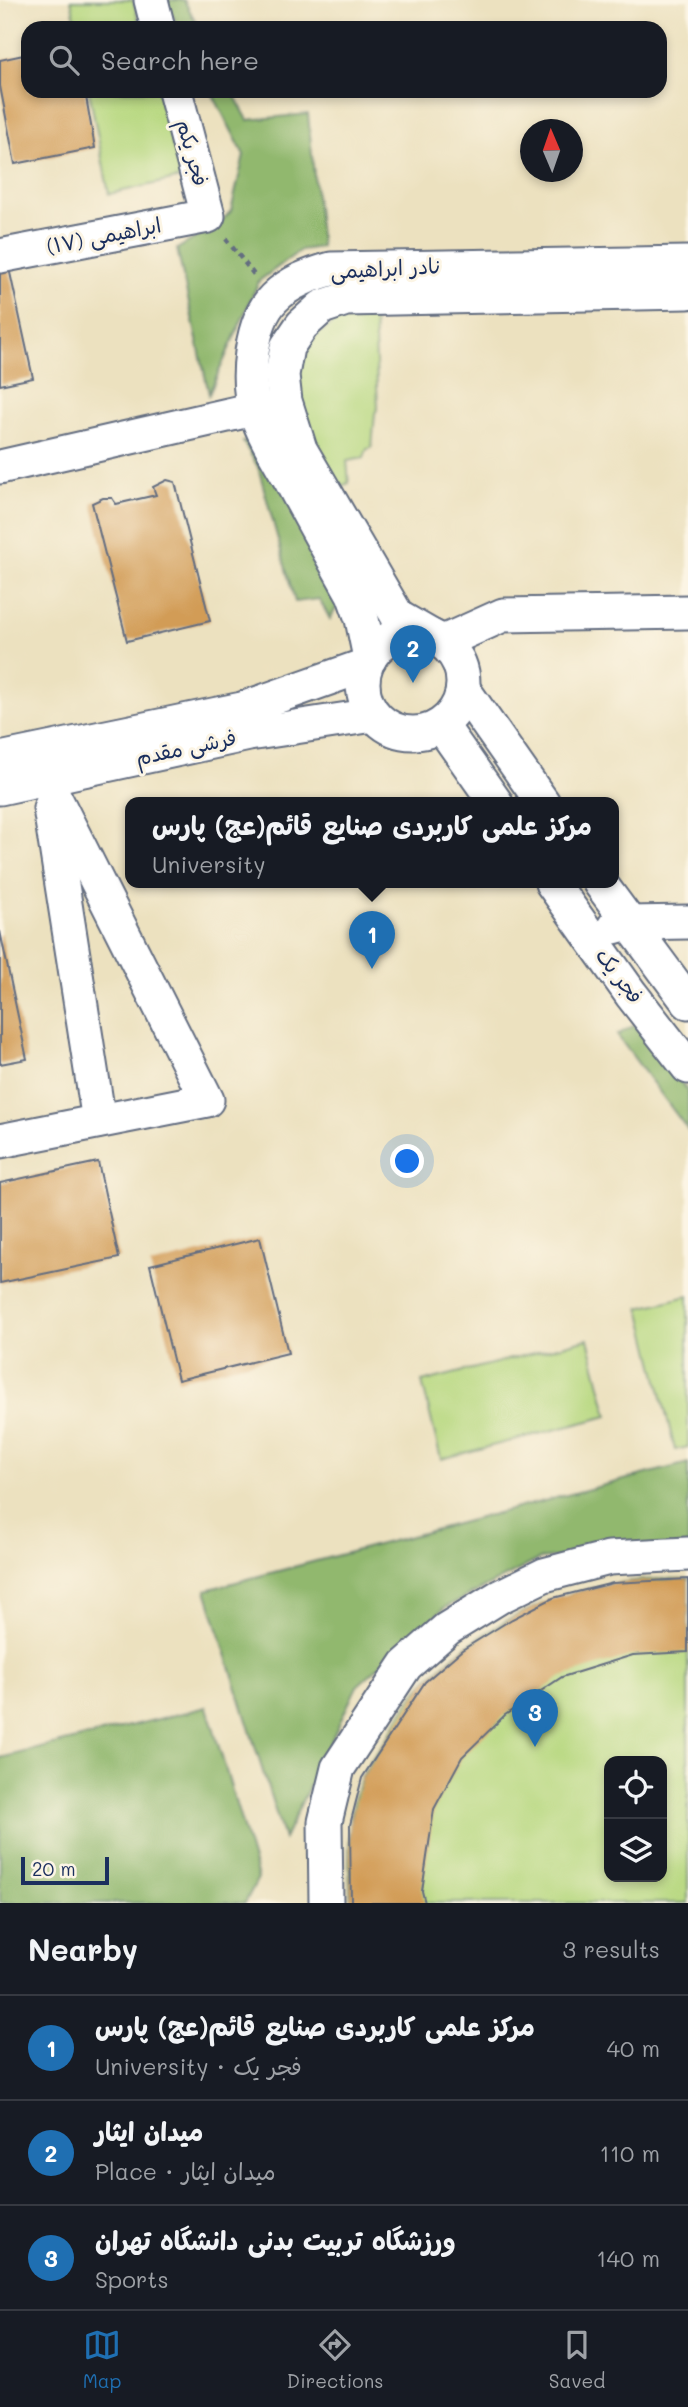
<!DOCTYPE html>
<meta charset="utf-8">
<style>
body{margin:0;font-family:Mali,"Playpen Sans Arabic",sans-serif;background:#20242c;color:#f1f3f6}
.controls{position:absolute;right:21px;bottom:21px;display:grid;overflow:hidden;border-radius:14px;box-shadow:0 4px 10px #0003}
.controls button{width:63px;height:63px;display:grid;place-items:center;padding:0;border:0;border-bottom:2px solid #363941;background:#171b24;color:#f1f3f6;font:35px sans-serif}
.compass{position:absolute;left:520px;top:119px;width:63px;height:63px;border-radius:50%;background:#171b24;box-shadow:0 4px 10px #0003;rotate:358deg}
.scale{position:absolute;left:21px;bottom:18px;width:88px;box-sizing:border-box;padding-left:7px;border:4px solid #1b2f5e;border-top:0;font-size:19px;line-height:24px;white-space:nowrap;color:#1b2f5e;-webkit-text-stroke:5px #fcf5e5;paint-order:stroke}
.you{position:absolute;left:408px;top:1162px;width:24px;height:24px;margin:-18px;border:5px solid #fff;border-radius:50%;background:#1a73e8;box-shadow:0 0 0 10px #1a73e833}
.badge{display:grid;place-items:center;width:46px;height:46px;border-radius:50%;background:#1f6fb2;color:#fff;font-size:23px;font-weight:700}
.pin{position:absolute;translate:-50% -58px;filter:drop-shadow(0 2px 4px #0008)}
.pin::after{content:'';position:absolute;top:37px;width:24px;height:21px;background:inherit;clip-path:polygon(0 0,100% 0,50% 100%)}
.popup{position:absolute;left:125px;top:797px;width:494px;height:91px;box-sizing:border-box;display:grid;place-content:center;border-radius:14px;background:#171b24;filter:drop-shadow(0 2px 5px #0005);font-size:23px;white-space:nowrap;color:#9ea1a6}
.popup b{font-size:26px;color:#f1f3f6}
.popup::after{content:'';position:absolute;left:50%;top:100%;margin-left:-14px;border:14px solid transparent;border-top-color:#171b24}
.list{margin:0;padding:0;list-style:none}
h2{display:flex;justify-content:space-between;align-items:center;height:91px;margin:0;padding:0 28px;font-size:30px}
h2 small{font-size:23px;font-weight:400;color:#9ea1a6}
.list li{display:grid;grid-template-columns:46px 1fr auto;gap:21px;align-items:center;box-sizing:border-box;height:105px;padding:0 28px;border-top:2px solid #363941}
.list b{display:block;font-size:26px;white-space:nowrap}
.list p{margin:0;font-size:23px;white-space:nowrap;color:#9ea1a6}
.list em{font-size:23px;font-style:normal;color:#9ea1a6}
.icon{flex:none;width:38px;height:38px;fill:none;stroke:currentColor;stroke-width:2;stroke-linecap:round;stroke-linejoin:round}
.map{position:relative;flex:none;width:688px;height:1903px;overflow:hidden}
.search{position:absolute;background:#171b24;box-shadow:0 4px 10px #0003;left:21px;right:21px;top:21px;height:77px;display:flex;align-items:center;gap:18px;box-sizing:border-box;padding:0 24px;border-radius:21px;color:#9ea1a6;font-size:26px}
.sheet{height:406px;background:#171b24}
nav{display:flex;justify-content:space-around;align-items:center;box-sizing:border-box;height:98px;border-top:2px solid #363941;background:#171b24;font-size:19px;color:#9ea1a6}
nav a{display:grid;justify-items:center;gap:4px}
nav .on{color:#1f6fb2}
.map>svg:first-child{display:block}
.green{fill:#b7d880;stroke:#69846f;stroke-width:2;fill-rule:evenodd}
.forest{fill:#91b86e;stroke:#567466;stroke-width:2}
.building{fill:#d29c57}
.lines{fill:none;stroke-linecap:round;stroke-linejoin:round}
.minor-casing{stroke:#646d80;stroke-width:37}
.path{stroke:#646d80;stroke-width:4.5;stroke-dasharray:5 5;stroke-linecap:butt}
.minor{stroke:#fff;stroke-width:33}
.labels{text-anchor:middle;stroke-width:6;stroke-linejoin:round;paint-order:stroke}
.street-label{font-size:21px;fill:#1b2f5e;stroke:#fcf5e5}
</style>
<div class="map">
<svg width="688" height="1903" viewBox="0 0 688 1903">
<rect width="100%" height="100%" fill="#fcf5e5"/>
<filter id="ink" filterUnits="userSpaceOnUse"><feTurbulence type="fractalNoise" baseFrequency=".0143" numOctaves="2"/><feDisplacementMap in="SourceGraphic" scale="14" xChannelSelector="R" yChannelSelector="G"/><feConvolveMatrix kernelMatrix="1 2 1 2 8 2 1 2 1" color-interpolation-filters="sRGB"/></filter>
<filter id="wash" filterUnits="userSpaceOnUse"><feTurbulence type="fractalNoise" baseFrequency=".00686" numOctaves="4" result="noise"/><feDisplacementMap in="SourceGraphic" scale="28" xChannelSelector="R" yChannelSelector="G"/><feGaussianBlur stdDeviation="1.57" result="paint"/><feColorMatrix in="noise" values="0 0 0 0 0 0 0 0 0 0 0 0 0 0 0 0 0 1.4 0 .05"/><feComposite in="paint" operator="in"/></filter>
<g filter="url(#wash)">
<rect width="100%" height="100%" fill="#ece1bf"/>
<g class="green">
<path d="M71,0H133L141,28H77Z"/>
<path d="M89,91H158L181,178L109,194Z"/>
<path d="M374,317L378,408L375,413L372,448L367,449L364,458L347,461L349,483L338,487L320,470L296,389L300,361L314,337L339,319Z"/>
<path d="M688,1296V1447L675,1450L640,1308Z"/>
<path d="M588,1339L608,1416L441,1459L422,1382Z"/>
<path d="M688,1579V1903H351C348,1866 346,1811 362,1777C368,1764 377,1753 385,1741C397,1721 411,1696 427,1680C497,1611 590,1575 688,1579ZM609,1761H662V1877H609Z"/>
</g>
<g class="forest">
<path d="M165,0H184L199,28H179Z"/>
<path d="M211,91H232L248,120L308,114L321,247L301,250L259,281L209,394L177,249L219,224L231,211L244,155Z"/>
<path d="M254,440L342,598L330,619L319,599L295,602L258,467L243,442Z"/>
<path d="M635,1025L688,1091V1130L617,1035Z"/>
<path d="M688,1463V1545L540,1559L444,1608L357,1686L284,1839L206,1590Z"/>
<path d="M207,1707L258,1878L245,1903H0V1758Z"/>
</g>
<g id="blocks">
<g class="building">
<path d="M28,54V91H85L95,148L15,164L0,86V60Z"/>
<path d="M9,268L33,378L0,385V270Z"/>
<path d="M167,480L175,482L210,621L127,641L92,503L103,498H112L116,504L156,495L153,487Z"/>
<path d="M0,931L27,1059L0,1064Z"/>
<path d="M98,1162L119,1258L0,1283V1183Z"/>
<path d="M260,1238L288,1353L178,1380L150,1265Z"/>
<path d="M688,1579V1652L633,1655L562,1677L505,1715L462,1757L434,1809L422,1891L425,1903H351L350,1825L362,1778L425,1682L462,1650L512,1619L553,1598L613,1583Z"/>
</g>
</g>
</g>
<g filter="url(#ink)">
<use href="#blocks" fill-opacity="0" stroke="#646d80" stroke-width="2"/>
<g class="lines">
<g class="minor-casing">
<g id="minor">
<path d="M151,0L158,28"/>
<path d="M0,256L208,216L175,91"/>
<path d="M0,467L254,409"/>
<circle cx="413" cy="683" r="50"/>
<path d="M431,636L398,617L300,449L285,401L282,375L287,347L302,325L322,307L346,299L688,292"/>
<path d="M443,642L503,615L688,612"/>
<path d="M370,658L362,619L353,594C332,556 311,519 291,481C278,458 263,435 255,410C245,379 251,321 274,298C290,282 310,275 331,269L688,263"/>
<path d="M463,689L543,803"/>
<path d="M441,725L496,803"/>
<path d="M0,759L242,709L366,665"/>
<path d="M0,788L249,734L374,715"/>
<path d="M50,808L99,1121"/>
<path d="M552,883L631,994L688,1067"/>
<path d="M600,883L688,1002"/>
<path d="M614,927L628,923L688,922"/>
<path d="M0,1141L207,1100L45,778"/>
<path d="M326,1903L325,1822L338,1768L406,1665L447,1629L499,1597L544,1575L609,1558L688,1554"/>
</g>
</g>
<path class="path" d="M226,239L255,276"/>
<use href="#minor" class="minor"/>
</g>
</g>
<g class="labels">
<g class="street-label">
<text transform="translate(192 153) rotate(75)" y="7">فجر یکم</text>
<text transform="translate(104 236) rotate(-11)" y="7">ابراهیمی (۱۷)</text>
<text transform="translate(386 269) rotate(-3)" y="7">نادر ابراهیمی</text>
<text transform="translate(186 748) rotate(-12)" y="7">فرشی مقدم</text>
<text transform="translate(619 976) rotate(53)" y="7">فجر یک</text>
</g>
</g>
</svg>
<div class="controls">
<button><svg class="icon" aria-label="locate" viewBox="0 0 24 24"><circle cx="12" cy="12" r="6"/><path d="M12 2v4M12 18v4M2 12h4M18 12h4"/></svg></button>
<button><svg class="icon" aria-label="layers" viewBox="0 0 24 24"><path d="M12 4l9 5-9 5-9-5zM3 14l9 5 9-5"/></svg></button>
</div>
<svg class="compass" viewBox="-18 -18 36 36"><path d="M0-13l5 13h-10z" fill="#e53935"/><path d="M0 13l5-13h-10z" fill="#9ea1a6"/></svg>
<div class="scale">20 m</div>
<div class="you"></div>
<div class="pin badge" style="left:372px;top:969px">1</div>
<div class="popup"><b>مرکز علمی کاربردی صنایع قائم(عج) پارس</b>University</div>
<div class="pin badge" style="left:413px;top:683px">2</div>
<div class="pin badge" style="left:535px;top:1747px">3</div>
<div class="search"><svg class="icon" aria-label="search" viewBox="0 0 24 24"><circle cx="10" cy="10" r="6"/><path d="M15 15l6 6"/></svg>Search here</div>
</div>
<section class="sheet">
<h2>Nearby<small>3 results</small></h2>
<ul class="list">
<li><span class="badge">1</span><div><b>مرکز علمی کاربردی صنایع قائم(عج) پارس</b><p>University · فجر یک</p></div><em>40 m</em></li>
<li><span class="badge">2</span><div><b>میدان ایثار</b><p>Place · میدان ایثار</p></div><em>110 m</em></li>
<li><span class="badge">3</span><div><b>ورزشگاه تربیت بدنی دانشگاه تهران</b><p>Sports</p></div><em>140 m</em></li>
</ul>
</section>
<nav>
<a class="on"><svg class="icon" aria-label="map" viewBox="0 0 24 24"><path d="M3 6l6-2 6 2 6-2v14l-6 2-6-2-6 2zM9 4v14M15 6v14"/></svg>Map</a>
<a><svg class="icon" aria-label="directions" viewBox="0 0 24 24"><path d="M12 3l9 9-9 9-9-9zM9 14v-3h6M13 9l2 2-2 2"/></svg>Directions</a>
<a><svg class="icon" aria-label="saved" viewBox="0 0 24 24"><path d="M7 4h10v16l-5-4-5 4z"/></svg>Saved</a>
</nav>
